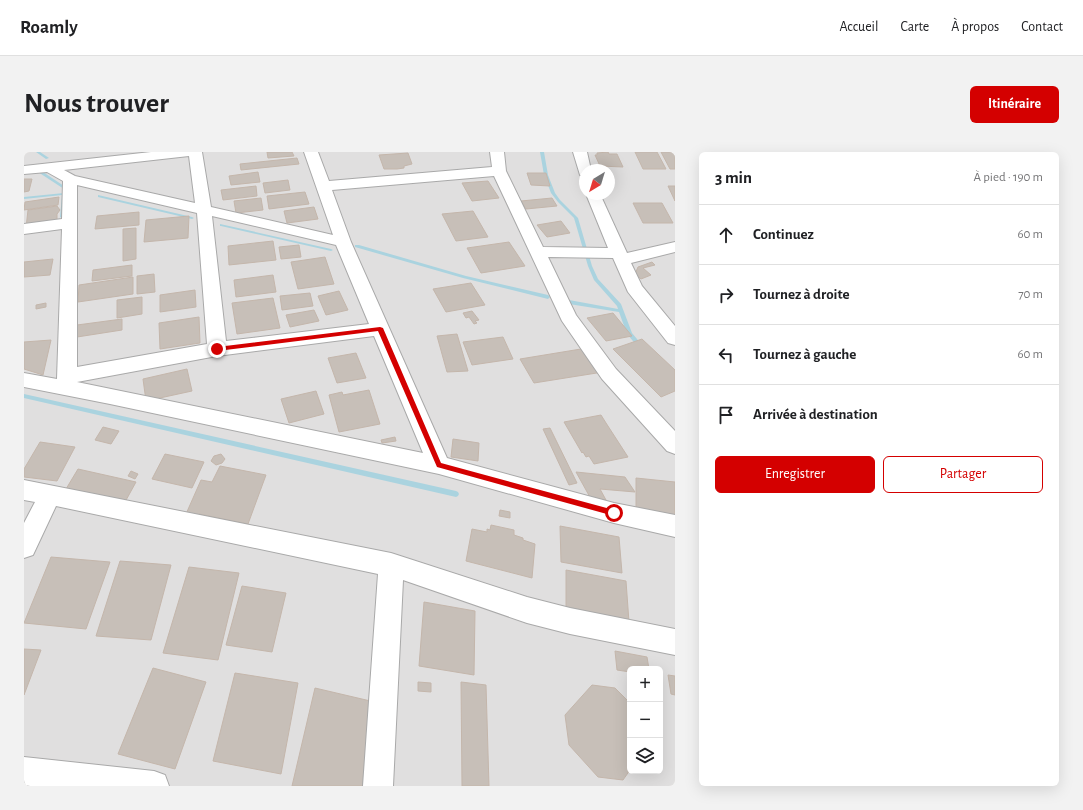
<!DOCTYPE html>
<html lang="fr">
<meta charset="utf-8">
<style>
body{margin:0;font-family:"Alegreya Sans",sans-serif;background:#f2f2f2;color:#202124}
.controls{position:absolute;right:12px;bottom:12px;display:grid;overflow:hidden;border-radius:6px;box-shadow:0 4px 16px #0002}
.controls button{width:36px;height:36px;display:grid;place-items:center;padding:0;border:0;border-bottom:1px solid #e0e0e0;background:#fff;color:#202124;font:20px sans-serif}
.compass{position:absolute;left:555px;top:12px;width:36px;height:36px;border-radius:50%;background:#fff;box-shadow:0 4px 16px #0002;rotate:218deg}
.stop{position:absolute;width:12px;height:12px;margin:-9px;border:3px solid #d40000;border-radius:50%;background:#fff}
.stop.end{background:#d40000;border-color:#fff;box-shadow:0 1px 4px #0008}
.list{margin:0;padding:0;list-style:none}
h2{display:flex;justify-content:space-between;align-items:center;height:52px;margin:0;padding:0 16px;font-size:17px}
h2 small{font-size:13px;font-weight:400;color:#757577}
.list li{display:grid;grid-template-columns:26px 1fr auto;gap:12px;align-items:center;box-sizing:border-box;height:60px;padding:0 16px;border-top:1px solid #e0e0e0}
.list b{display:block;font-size:15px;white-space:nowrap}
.list em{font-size:13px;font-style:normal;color:#757577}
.actions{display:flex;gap:8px;padding:12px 16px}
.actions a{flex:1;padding:9px 0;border:1px solid #d40000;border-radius:6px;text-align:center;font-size:14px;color:#d40000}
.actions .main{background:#d40000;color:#fff}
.icon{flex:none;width:22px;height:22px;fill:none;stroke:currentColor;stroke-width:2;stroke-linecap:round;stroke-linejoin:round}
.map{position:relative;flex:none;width:651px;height:634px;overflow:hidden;border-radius:6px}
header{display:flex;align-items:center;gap:24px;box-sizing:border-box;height:56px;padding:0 20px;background:#fff;border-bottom:1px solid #e0e0e0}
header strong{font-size:19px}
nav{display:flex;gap:22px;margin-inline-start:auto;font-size:14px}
.intro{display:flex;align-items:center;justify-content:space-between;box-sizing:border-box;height:96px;padding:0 24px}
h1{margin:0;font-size:28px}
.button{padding:10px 18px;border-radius:6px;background:#d40000;color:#fff;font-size:14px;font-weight:700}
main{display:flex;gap:24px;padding:0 24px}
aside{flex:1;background:#fff;border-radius:6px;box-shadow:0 4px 16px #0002}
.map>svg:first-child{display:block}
.residential{fill:#e0dfdf;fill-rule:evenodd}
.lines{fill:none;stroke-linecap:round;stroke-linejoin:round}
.stream{fill:#aad3df;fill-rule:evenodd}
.building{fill:#c7bfb8;stroke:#c4b6ab}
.street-casing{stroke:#a9a9a9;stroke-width:2}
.street{fill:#fff;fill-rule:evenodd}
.route{fill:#d40000}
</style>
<header>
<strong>Roamly</strong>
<nav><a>Accueil</a><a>Carte</a><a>À propos</a><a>Contact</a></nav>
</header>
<div class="intro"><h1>Nous trouver</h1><a class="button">Itinéraire</a></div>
<main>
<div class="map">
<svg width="651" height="634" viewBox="0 0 651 634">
<rect width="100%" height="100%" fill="#f2efe9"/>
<path class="residential" d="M0,0H651V634H0ZM561,18H585V42H561ZM606,517H636V619H606Z"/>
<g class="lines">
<g class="stream">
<path d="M12,0H16L25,6L22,7Z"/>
<path d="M516,0H520L524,23L531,41L536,48L554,66L568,114L574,127L597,152L608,181L618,193V195H614L603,182L595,160L545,152L543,150L545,148L594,157L593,154L570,128L564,114L550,66L534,50L527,41L520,23Z"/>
<path d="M14,18H16L43,36L40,37L14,20Z"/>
<path d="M40,41L42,42L40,65L38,66L36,65L38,43L0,47V45Z"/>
<path d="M74,43L168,65L170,66L168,67L74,45Z"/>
<path d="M196,72L307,97L309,98L307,99L197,74H196Z"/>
<path d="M331,93H335L442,124L524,143L526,145L524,147L439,126L331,95Z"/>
<path d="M0,242L432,339L434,340L435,342L434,344L432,345L0,246Z"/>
</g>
</g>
<g class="building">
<path d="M243,0H268L270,4L244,6Z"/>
<path d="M584,0L585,2H593L599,15L576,14L571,3H573V1Z"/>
<path d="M611,0H633L642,17H619Z"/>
<path d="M637,0H651V17H646Z"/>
<path d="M384,1L388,12L380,14V16L373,17H360L355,3Z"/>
<path d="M273,6L275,12L217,18L216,12Z"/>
<path d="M234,20L236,30L207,33L205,24Z"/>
<path d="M503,21H522L526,34L507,33Z"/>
<path d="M0,27H8L5,39L0,40Z"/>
<path d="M264,28L266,38L241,41L239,31Z"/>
<path d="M464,29L475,46L448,49L438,31Z"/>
<path d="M232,34L233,44L199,48L197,38Z"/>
<path d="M644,34H651V49Z"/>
<path d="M281,40L285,52L245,57L243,44Z"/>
<path d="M35,45L34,53L0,58L1,50Z"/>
<path d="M237,46L239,58L212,61L210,49Z"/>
<path d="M528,46L533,54L502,57L497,49Z"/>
<path d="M609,51H638L649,71H619Z"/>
<path d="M33,54L36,58L33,62V71L2,76L4,58Z"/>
<path d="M290,55L294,67L263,71L260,59Z"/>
<path d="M449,59L464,85L432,89L418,62Z"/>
<path d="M115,60V73L71,77L73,64Z"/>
<path d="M165,64L164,86L120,90L122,68Z"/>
<path d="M537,69L546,81L523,85L513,73Z"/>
<path d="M112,76V107L99,109V77Z"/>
<path d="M249,89L252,108L205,113L204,94Z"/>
<path d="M485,90L501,114L457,121L443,96Z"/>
<path d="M275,93L277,105L257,107L255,95Z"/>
<path d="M301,105L310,132L274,137L267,110Z"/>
<path d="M29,107L26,123L0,125V110Z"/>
<path d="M628,110L631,113L619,116L627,123L617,127L611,122L614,115Z"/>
<path d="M108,113V124L68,129L69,118Z"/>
<path d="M130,122L131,140L113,142V124Z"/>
<path d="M249,123L252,140L212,145L210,128Z"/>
<path d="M109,125V142L54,150L55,133Z"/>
<path d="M447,131L461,153L422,160L409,137Z"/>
<path d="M171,138L172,155L136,160V143Z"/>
<path d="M315,139L324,158L302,163L294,144Z"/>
<path d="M286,141L289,154L258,158L256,144Z"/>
<path d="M118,145V162L93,166V148Z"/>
<path d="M249,146L256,176L213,182L208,151Z"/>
<path d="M22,151V155L12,157V153Z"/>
<path d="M290,158L295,169L266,175L262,163Z"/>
<path d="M448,159L455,168L451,169L453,171L450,172L445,165L442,166L439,161Z"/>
<path d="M589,161L608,184L582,189L563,166Z"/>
<path d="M175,165L176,191L136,197L135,171Z"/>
<path d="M98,167V178L53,185V173Z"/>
<path d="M433,182L444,219L423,220L413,184Z"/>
<path d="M479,185L489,207L448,213L439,190Z"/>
<path d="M618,187L651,218V239L637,245L589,197Z"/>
<path d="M27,188L19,223L0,217V190Z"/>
<path d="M563,196L579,220L510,231L496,207Z"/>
<path d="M332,201L342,226L313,231L304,206Z"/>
<path d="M163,217L168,239L122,249L119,227Z"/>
<path d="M345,238L356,272L315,280L305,243L318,240L319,243Z"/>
<path d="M292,239L300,262L265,271L257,247Z"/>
<path d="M577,263L582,271L604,305L570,312L565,304L562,305L559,300L558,301L540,270Z"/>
<path d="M79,275L95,279L87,292L71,288Z"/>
<path d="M526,276L553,331L545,333L519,277Z"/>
<path d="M371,285L372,289L358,291L357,288Z"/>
<path d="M429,287L455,291L454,309L427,305Z"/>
<path d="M16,290L51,295L33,329L0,325V317Z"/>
<path d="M141,302L180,310L168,336L128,327Z"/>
<path d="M197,302L201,307L198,311L192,313L187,309L190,304Z"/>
<path d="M196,314L242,323L224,372L175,362L174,364L162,362L177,328L188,330Z"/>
<path d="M54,317L112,330L101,350L42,337Z"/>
<path d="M107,319L114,322L111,327L104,324Z"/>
<path d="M552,320L601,325L611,340L576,337L582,348L567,347Z"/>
<path d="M612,326L651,330V369L612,360Z"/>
<path d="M476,358L486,360V366L475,364Z"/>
<path d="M467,373L490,378V383L499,386V388L511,392L508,426L442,409L448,377L463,380V377L466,378Z"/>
<path d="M536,374L595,385L598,421L537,410Z"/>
<path d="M27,405L86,410L62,477L0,471Z"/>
<path d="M96,409L147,413L127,488L72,484Z"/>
<path d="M165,415L215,421L194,508L139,501Z"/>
<path d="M542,418L602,429L605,470L542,458Z"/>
<path d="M218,434L262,441L248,500L202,493Z"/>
<path d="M400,450L451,459L450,523L395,514Z"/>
<path d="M0,497L17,498L0,543Z"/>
<path d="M591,499L623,505L625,517H606V520L593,518Z"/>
<path d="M129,516L182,530L151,617L94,602Z"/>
<path d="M211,521L274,531L257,622L189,609Z"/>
<path d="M644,523L651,524V543L647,542Z"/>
<path d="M394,530L407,531V540L394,539Z"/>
<path d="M437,530L462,533L465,634H438Z"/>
<path d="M568,533L591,536L606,551V618L599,628L574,625L545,593L541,563Z"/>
<path d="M291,536L355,551L341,634H268Z"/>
</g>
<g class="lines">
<g class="street-casing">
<g id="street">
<path d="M127,0H178L187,55L309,83L280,0H294L305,29L468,15L466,0H480L482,19L519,95L584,96L562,42H576L603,101L651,90V100L607,111L618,134L651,174V193L644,191L604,140L589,106L524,105L552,163L592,217L651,279V302L643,299L578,227L538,169L470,24L308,38L327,90L423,306L590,351L651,363V385L590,371L415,322L86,252L0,235V221L33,227L38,77L0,82V72L38,67L39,29L23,20L0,22V14ZM165,4L171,51L51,24L40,18ZM53,33L173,61L183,192L53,215ZM188,64L312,93L345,172L202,189ZM350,184L399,301L53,230L193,204Z"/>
<path d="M549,0H563L567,18H561V24L556,23Z"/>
<path d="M0,328L367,401L503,445L546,456L651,477V503L546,482L503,471L379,428L369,634H339L354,422L32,354L9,403L0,406V371L11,350L0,348Z"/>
<path d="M0,605L130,619L141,623L145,634H0Z"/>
</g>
</g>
<use href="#street" class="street"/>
</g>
<path class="route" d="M356,175L359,176L417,311L590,358L593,361L592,363L590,364L413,315L354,179L193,199L190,197L193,195Z"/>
</svg>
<div class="controls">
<button>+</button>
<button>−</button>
<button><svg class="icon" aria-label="layers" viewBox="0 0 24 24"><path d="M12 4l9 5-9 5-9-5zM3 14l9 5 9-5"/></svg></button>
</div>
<svg class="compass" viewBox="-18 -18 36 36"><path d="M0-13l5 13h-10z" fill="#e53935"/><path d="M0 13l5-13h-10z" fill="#757577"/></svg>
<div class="stop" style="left:590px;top:361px"></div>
<div class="stop end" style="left:193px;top:197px"></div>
</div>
<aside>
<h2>3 min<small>À pied · 190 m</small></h2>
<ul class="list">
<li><svg class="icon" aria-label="ahead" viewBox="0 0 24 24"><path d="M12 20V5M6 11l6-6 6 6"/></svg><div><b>Continuez</b></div><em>60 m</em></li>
<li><svg class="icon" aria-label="right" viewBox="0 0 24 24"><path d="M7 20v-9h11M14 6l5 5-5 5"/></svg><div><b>Tournez à droite</b></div><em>70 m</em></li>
<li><svg class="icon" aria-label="left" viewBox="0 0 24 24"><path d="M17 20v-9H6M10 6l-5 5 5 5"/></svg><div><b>Tournez à gauche</b></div><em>60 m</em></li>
<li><svg class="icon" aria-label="arrive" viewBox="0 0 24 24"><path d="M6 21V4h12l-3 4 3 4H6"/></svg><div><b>Arrivée à destination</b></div></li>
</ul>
<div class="actions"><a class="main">Enregistrer</a><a>Partager</a></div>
</aside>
</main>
